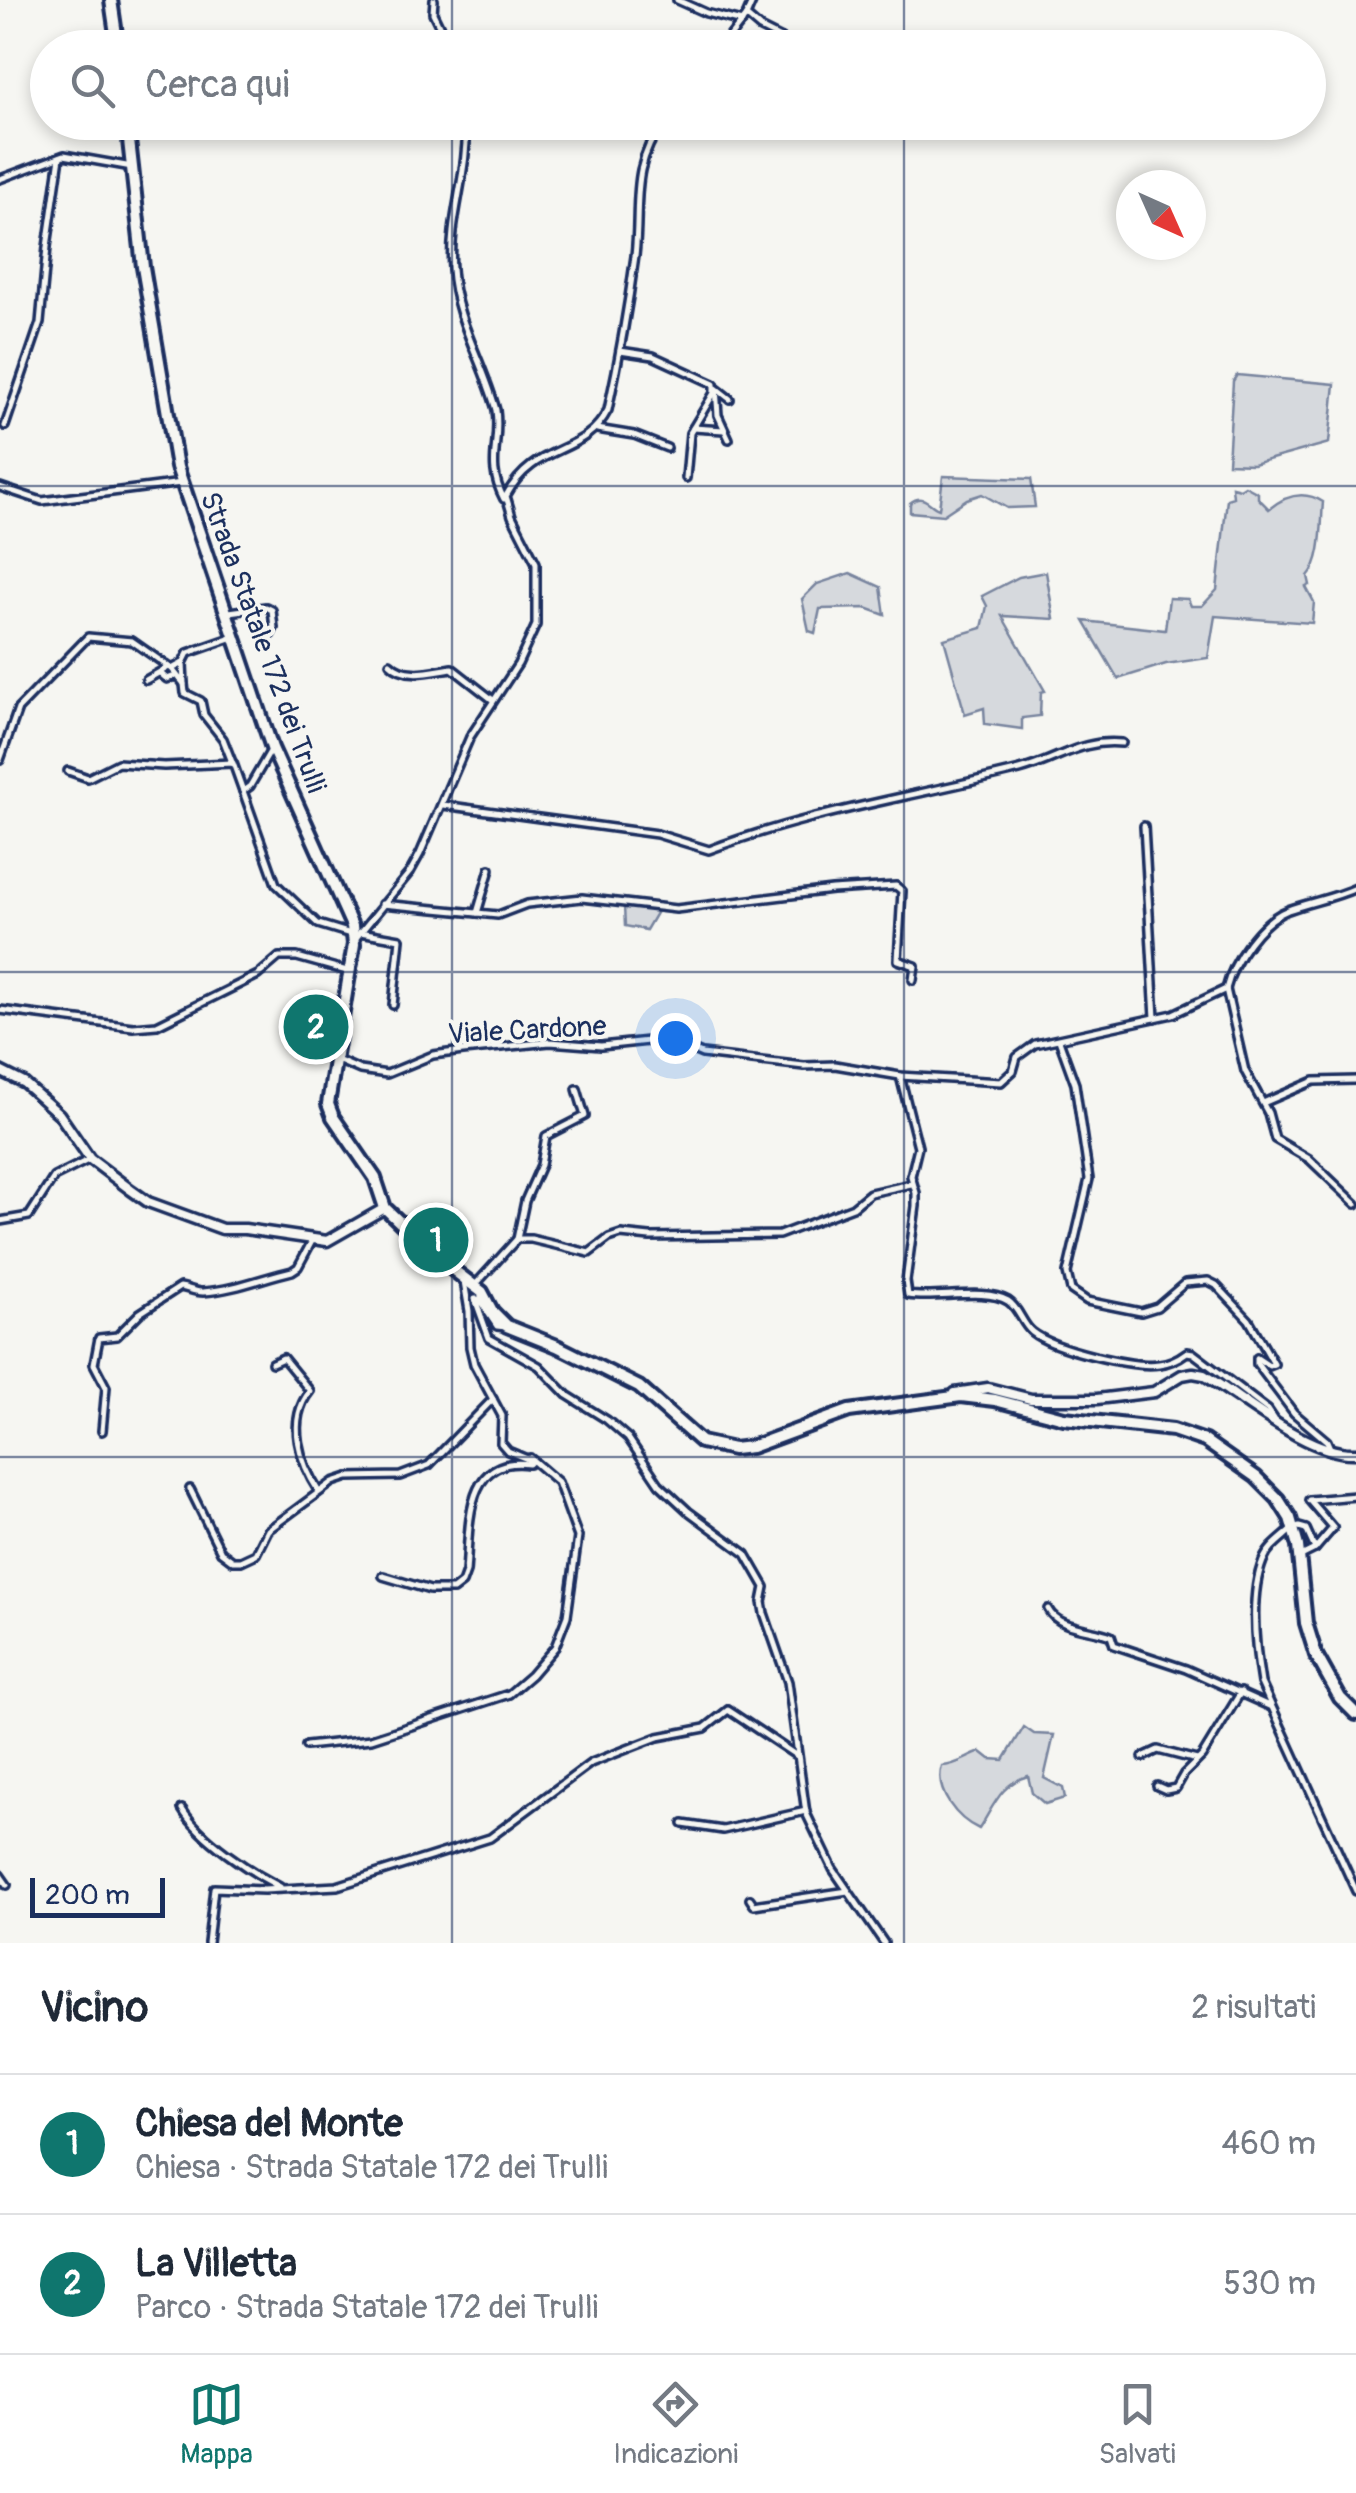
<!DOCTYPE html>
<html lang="it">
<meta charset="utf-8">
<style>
body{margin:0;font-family:Pangolin,sans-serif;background:#f6f6f7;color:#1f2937}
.compass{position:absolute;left:1116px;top:170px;width:90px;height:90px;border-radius:50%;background:#fff;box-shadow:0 5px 15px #0003;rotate:135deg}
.scale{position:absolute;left:30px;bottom:25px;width:135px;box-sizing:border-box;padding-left:10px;border:5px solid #1b2f5e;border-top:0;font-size:28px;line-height:35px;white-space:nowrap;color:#1b2f5e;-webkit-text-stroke:8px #f6f6f2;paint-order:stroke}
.you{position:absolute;left:675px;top:1038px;width:35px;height:35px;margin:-25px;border:8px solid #fff;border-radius:50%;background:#1a73e8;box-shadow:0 0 0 15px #1a73e833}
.badge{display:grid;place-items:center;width:65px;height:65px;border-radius:50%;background:#0f766e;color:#fff;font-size:32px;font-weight:700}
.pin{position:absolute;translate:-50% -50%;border:5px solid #fff;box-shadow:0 2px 10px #0006}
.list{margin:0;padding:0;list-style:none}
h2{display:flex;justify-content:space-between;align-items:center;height:130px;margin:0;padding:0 40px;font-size:42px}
h2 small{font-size:32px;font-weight:400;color:#747a83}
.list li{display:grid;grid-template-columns:65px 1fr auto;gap:30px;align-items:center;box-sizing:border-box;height:140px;padding:0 40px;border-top:2px solid #e0e1e3}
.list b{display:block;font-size:38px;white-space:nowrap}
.list p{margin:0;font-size:32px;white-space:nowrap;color:#747a83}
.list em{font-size:32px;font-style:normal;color:#747a83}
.icon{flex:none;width:55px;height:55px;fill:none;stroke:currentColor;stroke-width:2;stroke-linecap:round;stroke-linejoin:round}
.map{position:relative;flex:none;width:1356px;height:1943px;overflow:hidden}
.search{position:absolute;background:#fff;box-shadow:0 5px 15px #0003;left:30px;right:30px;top:30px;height:110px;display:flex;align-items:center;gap:25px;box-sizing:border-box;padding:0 35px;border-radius:55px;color:#747a83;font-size:38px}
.sheet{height:410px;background:#fff}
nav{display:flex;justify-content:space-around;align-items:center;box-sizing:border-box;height:140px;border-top:2px solid #e0e1e3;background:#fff;font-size:28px;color:#747a83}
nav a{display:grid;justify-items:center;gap:5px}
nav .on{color:#0f766e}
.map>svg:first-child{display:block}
.green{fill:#d6d9dd;stroke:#78849e;stroke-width:2.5}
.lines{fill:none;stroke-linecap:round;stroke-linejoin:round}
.minor-casing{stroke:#1b2f5e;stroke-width:12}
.tertiary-casing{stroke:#1b2f5e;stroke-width:15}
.primary-casing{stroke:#1b2f5e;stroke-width:18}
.minor{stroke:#f6f6f2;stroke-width:5}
.tertiary{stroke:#f6f6f2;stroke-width:8}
.primary{stroke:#f6f6f2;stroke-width:10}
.grid{fill:none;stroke:#1b2f5e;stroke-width:2.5;stroke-opacity:0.55}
.labels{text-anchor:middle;stroke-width:8;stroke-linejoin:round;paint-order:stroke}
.street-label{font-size:28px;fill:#1b2f5e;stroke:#f6f6f2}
</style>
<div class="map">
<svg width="1356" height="1943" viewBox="0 0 1356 1943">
<rect width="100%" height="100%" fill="#f6f6f2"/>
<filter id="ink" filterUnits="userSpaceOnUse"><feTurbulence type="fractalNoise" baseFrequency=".01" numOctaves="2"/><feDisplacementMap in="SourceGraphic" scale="20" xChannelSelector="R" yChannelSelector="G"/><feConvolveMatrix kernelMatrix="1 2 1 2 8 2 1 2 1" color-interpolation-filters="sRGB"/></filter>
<g filter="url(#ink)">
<g class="green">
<path d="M1237,375L1335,384L1329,443L1253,464L1228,463L1233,381Z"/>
<path d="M943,476L1031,479L1035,507L1007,508L982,494L967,499L943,515L910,512V503C924,492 929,506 939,509Z"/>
<path d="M1245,486L1258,493V498L1269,509C1286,495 1304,490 1323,502C1321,523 1323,560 1308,576L1310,585L1306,587L1314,602L1312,623L1215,616L1208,658L1166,664L1118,679L1084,621L1165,630L1169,598L1188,599L1191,606H1202L1217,590L1227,499L1233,497L1232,487L1240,489Z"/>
<path d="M1046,572L1054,619L1002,616L1045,691L1041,692L1040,716L1022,718V729L985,724L984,708L965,714L944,639L982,628L987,606L982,596L1019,577Z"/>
<path d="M850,573L881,587L885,615L866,608L820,609L815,633L809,631L802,599L817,584Z"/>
<path d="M624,906L659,908L646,930L625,926Z"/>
<path d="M338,1011L335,1040L299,1048L294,1015Z"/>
<path d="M1024,1727L1034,1734L1054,1735L1044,1778L1063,1788L1065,1798L1045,1804L1032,1793L1028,1776C1000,1784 994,1806 979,1829C957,1819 934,1791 942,1766C956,1766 968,1756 981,1752L990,1759L1004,1760Z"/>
</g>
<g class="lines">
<g class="minor-casing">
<g id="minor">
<path d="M434,0L433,13L450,48"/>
<path d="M677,0L706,13L742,22"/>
<path d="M746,16L760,28L800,48"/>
<path d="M721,48L746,16L753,0"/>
<path d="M466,122C469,172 448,220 452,269C455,319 483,362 496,410C501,445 485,463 504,499"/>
<path d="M782,122L787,126"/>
<path d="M0,179L64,155L132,167"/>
<path d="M620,351L653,356L714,384V393L690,433L686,478"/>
<path d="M5,426L40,323L47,247L60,157"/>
<path d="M693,428L724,430"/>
<path d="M597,429L634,435L667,448"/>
<path d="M729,439L718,415L716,388L730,399"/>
<path d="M0,487L42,501L182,483"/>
<path d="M229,612L266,607L272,610L274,628L264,647"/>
<path d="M390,663C406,679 431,671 452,668L493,700"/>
<path d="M172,669L184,684L183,663"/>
<path d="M160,673L167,679L175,676"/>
<path d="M146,680L167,668"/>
<path d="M184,684L185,693L201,701L204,715L223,739L232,762"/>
<path d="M271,750L250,786L243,791L276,884L318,924L354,935"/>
<path d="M0,760L18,709L88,637L132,641L172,669L183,663L188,653L234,637"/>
<path d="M68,771L88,778L118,763L164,766L233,763L243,791"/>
<path d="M443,805L657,834L709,850C809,812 916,796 1020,770C1059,760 1079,739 1122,743"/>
<path d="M1144,826L1155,1018"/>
<path d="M382,904L498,915L527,904L582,898L676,909L832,890L896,886L902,891L898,960L915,966L913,980"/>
<path d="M477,913L490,869"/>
<path d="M360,932L400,939L393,1005"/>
<path d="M356,938L410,872L420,854L470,737L518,664L536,625V563L512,516L506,496C535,441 583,458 608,410C619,359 628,308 635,256C641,204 629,169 663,122"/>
<path d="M1226,989L1245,1071L1268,1113L1275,1139L1309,1159L1356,1204"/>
<path d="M1226,989C1233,961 1260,921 1288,910C1310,902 1334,898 1356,888"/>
<path d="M0,1010L133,1027L157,1025L258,975L279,957H297L347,971"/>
<path d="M1059,1040L1075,1084L1089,1179L1067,1273L1071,1290L1087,1301L1141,1312L1157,1307L1185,1283L1208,1281L1216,1285L1249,1320L1274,1364L1269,1366L1257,1358V1364L1294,1413L1327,1441L1330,1448"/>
<path d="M337,1060L360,1070L387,1074L433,1055L463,1051L550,1042L601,1046L667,1039L702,1054L804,1066L835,1065L900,1076L1001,1082L1013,1071L1017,1057L1035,1044L1173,1014L1226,989"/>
<path d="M900,1076L918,1147L911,1176L916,1193V1206L906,1281L908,1295C936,1300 985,1287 1008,1301C1019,1308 1022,1324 1032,1332C1053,1349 1133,1368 1159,1364C1169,1363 1179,1358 1187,1352L1193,1353L1268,1410L1274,1419"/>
<path d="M1263,1103L1314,1081L1356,1080"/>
<path d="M0,1221L29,1216L54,1177L90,1159"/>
<path d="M517,1239L525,1201L541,1165L546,1136L585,1116L577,1089"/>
<path d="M476,1284L517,1239H531L589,1253L609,1238L621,1234L650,1237L779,1235L853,1207L870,1193L911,1184"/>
<path d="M506,1327L497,1326L479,1299H475L489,1338L539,1366L567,1395L607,1420L628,1438L659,1484L688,1511L746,1554L765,1587L762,1602L764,1613L788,1682L806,1813L833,1869L884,1943"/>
<path d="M272,1363L283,1358L310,1391C286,1421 300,1463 319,1492"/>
<path d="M102,1431L106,1387L94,1364L99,1338L117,1336L140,1313L180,1287C188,1288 194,1292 203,1292C234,1290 262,1278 292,1271L298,1267L312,1241"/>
<path d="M190,1489L221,1552L233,1561H241L256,1554L268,1530L333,1482L348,1477L400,1476L429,1465L493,1399"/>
<path d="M1299,1527L1306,1529L1315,1549L1301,1556"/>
<path d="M1290,1531C1280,1540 1268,1548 1263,1561C1249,1596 1255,1647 1261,1683L1356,1891"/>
<path d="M1315,1549L1333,1528L1309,1500L1356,1496"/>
<path d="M383,1576L430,1590H453L462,1583L466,1572C470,1528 463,1455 529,1464L532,1461L508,1451L501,1443L502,1416L474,1364L470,1347L469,1311L464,1281"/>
<path d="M1048,1609C1058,1629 1091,1628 1111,1636L1114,1645L1186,1669L1269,1706"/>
<path d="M306,1746L371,1739L509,1694L531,1675L555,1647L567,1616L578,1537L558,1482L530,1458"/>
<path d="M1143,1757L1158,1750L1197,1760"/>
<path d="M1157,1786L1166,1790L1176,1788L1184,1774L1202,1756L1241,1692"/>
<path d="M182,1809C200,1839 249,1871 280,1887"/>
<path d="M683,1824L723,1830L806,1811"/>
<path d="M0,1875L7,1885"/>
<path d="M750,1899L754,1905L760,1904L848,1891"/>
<path d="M208,1943L214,1888L264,1890L337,1886L490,1838L591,1763L658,1737L705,1728L728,1710L797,1756"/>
</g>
</g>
<g class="tertiary-casing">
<g id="tertiary">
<path d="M0,1071L24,1083L59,1114L90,1159L131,1190L148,1202L222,1229H245L327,1241L385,1208"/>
<path d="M955,1393L988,1388L1031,1399H1097L1154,1392L1182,1375L1193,1373L1204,1375C1244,1399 1309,1456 1356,1453"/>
</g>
</g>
<g class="primary-casing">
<g id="primary">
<path d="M111,0L118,48"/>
<path d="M127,122L143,267L177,467L272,748L352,926L354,944L328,1104L333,1117L375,1178L385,1208L434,1255L482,1292L492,1311L507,1326L557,1346L639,1387L701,1442L733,1449L751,1447L849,1411L961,1396L995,1400L1064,1418L1173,1430L1205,1441L1256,1477L1278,1499L1290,1518L1298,1546L1306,1623L1316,1655L1340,1698L1356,1714"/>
</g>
</g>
<use href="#minor" class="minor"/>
<use href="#tertiary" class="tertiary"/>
<use href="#primary" class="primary"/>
</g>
</g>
<path class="grid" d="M452,0V48M904,0V48M452,122V1943M904,122V1943M0,486H1356M0,972H1356M0,1457H1356"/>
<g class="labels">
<g class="street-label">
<text transform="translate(264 642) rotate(70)" y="10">Strada Statale 172 dei Trulli</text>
<text transform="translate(527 1029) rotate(-3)" y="10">Viale Cardone</text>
</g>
</g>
</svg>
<svg class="compass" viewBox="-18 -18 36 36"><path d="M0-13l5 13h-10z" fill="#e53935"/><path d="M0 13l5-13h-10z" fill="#747a83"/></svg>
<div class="scale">200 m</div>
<div class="you"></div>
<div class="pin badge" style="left:436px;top:1240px">1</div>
<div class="pin badge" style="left:316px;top:1027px">2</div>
<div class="search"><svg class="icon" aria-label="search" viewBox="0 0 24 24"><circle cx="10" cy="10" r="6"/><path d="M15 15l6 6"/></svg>Cerca qui</div>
</div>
<section class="sheet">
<h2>Vicino<small>2 risultati</small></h2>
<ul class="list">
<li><span class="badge">1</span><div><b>Chiesa del Monte</b><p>Chiesa · Strada Statale 172 dei Trulli</p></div><em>460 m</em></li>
<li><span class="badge">2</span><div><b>La Villetta</b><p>Parco · Strada Statale 172 dei Trulli</p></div><em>530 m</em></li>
</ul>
</section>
<nav>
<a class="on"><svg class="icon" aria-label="map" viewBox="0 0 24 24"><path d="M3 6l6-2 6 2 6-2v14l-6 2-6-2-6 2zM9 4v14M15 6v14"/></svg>Mappa</a>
<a><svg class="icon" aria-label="directions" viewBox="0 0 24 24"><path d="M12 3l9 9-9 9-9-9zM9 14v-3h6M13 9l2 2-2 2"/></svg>Indicazioni</a>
<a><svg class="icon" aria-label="saved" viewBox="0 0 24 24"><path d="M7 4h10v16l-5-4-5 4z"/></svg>Salvati</a>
</nav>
